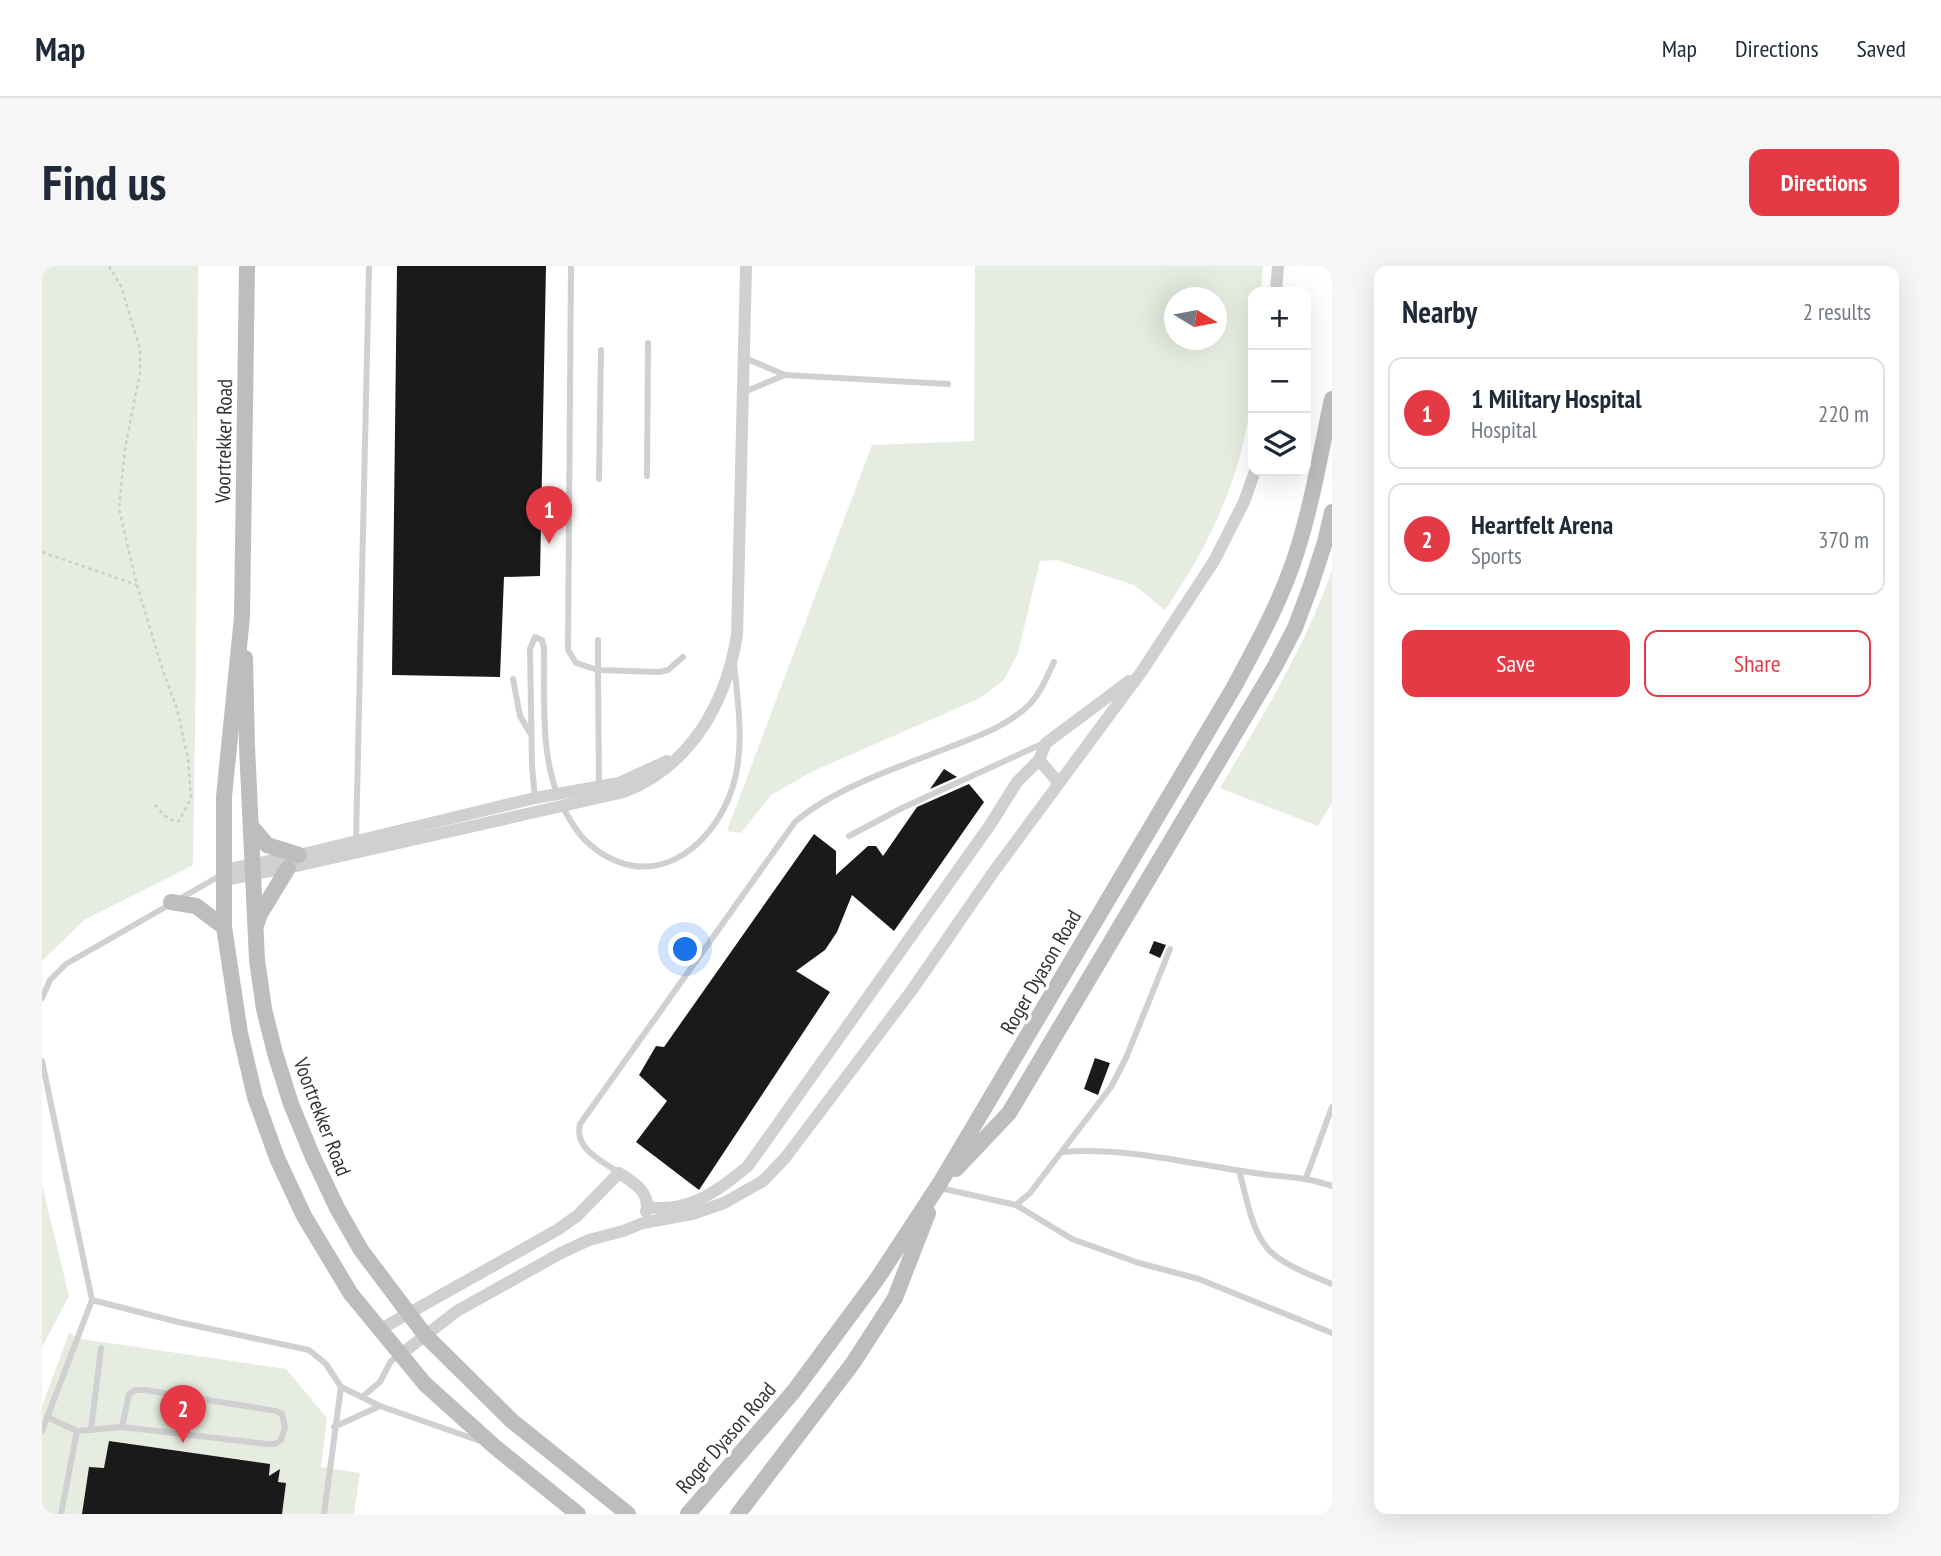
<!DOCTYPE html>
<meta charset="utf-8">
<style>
body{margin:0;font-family:"PT Sans Narrow",sans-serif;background:#f6f6f7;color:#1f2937}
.controls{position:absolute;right:21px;top:21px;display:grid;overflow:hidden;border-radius:14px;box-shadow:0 7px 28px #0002}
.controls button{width:63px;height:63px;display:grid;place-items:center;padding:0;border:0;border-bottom:2px solid #e0e1e3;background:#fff;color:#1f2937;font:35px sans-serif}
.compass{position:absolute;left:1122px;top:21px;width:63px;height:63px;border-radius:50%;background:#fff;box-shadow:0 7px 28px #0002;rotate:100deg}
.you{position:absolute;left:644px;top:684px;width:24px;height:24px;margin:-18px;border:5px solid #fff;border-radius:50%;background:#1a73e8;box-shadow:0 0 0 10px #1a73e833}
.badge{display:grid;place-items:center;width:46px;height:46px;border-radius:50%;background:#e63946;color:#fff;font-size:23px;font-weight:700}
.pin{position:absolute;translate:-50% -58px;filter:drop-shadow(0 2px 4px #0008)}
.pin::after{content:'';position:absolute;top:37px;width:24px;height:21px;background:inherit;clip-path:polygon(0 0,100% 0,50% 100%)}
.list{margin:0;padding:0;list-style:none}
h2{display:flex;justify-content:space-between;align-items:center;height:91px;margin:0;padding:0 28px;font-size:30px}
h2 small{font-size:23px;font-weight:400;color:#747a83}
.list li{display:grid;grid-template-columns:46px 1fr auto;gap:21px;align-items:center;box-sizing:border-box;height:112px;margin:0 14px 14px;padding:0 14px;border:2px solid #e0e1e3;border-radius:14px}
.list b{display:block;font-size:26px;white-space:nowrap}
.list p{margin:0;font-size:23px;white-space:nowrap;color:#747a83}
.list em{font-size:23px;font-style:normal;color:#747a83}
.actions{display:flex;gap:14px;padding:21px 28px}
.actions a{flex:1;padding:16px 0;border:2px solid #e63946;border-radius:14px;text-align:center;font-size:24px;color:#e63946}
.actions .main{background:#e63946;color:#fff}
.icon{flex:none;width:38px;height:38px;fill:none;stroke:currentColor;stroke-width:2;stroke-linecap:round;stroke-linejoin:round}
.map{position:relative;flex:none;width:1290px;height:1248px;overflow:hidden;border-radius:14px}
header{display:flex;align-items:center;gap:42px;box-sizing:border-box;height:98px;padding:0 35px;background:#fff;border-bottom:2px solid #e0e1e3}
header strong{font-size:33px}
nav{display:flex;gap:38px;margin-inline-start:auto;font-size:24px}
.intro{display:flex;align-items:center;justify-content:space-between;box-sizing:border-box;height:168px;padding:0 42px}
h1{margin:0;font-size:49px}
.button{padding:18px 32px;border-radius:14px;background:#e63946;color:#fff;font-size:24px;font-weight:700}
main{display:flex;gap:42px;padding:0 42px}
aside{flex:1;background:#fff;border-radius:14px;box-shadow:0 7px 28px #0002}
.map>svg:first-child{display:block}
.green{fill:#e6ecdf;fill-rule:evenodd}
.building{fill:#1a1a1a}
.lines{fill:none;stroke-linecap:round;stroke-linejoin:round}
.path{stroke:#cdcdcd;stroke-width:2.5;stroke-dasharray:3.5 3.5;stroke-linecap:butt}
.lane{stroke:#d0d0d0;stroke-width:6}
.street{stroke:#d0d0d0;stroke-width:12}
.secondary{stroke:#bdbdbd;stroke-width:16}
.labels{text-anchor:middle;stroke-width:7;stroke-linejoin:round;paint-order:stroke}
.street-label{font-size:21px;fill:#333;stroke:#fff}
</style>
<header>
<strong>Map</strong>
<nav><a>Map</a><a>Directions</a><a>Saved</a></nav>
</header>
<div class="intro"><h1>Find us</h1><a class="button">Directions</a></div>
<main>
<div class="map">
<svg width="1290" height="1248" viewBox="0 0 1290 1248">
<rect width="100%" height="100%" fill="#fff"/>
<g class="green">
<path d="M0,0H156L154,400L151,599L42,654L0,695Z"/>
<path d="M933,0H1221L1219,26H1211C1211,62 1213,98 1209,133C1200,212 1167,280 1123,344L1092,319L1015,294L998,295L976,387L962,414L936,433L769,506L729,529L699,567L685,565L830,179L932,175ZM1132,32H1174V74H1132Z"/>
<path d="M1290,304V537L1276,560L1178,522C1220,451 1263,382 1290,304Z"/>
<path d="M0,919L27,1030L0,1081Z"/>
<path d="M27,1067L39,1073L244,1103L285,1152L279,1201L318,1207L312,1248H0V1140Z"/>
</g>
<g class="building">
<path d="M355,0H504L498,310L462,311L458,411L350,409Z"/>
<path d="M902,503L915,511L888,523Z"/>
<path d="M927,518L942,536L852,665L810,629L795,666L783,684L754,705L788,726L657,924L594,876L625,835L597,809L614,780L622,781L772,568L794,585V609L826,580H834L841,590L875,541Z"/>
<path d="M1112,675L1124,679L1118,692L1107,687Z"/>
<path d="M1053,792L1068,797L1056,829L1042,823Z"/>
<path d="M67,1175L228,1198L227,1210L238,1203L236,1216L244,1217L240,1248H40L47,1201L62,1202Z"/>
</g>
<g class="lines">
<g class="path">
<path d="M67,0L79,20L98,83V107L83,182L77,243L95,319L119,399L135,443L146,493L149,532L137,555C126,556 118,544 111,537"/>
<path d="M0,286L95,319"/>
</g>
<g class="lane">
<path d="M529,0L526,384L534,397L556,404L557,522"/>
<path d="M703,92L743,109L906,118"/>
<path d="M702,126L743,109"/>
<path d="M605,210L606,77"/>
<path d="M557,213L559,84"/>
<path d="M556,374V404L617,406L626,404L641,391"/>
<path d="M471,413L478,450L488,467"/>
<path d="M493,532L490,500L488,383L493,371L500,374L502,382C503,430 498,485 516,530"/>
<path d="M520,540C527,552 534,566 544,575C604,631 670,587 691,520C703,481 696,437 692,397"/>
<path d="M807,570L860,542L1002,477"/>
<path d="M314,575L327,0"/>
<path d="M0,732L8,714L24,698L174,612L179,607"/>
<path d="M0,795L50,1034"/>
<path d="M1020,886C1083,881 1144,897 1206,906C1234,911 1263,910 1290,920"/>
<path d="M1197,905C1205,931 1209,968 1230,987C1246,1001 1271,1010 1290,1018"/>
<path d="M577,907C559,894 532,883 538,858L753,556C793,521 863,499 913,479C939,469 967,459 988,438C999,426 1005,411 1012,396"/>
<path d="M1264,912L1290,841"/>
<path d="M898,922L974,939L1030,973L1097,997L1157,1013L1290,1067"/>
<path d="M974,939L988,927L1069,821L1084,792L1128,683"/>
<path d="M320,1131L338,1116L349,1095L358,1089"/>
<path d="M5,1151L35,1165L80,1161L225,1178H233L239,1174L243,1161L240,1148L234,1145L103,1124H93L87,1128L80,1161"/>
<path d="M292,1161L338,1140"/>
<path d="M49,1164L59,1082"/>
<path d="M0,1165L50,1034L136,1056L267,1084L284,1098L299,1121L338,1140L438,1175"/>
<path d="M19,1248L35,1165"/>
<path d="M282,1248L299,1121"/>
</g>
<g class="street">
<path d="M1234,26L1236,0"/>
<path d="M997,494L1004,477L1087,415"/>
<path d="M182,604L257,589L493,532L577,517L625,495"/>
<path d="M182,614L259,599L582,526C649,500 684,437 695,369L704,0"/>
<path d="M606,941C647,947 676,925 706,900L948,559L975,516L997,494L1016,516"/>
<path d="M337,1064L515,964L535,950L577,907C591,916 609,926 604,946"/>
<path d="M358,1089L415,1045L519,987L547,974L581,965L601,957L650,948L682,937L721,915L743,892L870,724L950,608L1100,405L1172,295L1202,236L1213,205"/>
</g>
<g class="secondary">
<path d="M205,0L200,351L182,531V661L198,767L213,831L235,892L262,950L309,1028L383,1118L453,1181L536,1248"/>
<path d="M203,392L205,480L215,694L222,743L233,787L249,838L270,889L295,942L319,984L383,1069L470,1155L586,1248"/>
<path d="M209,560L225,579L257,589"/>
<path d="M129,636L154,640L182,661"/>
<path d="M215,657L218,648L246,602"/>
<path d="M914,903L967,847L1232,402L1253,362L1269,319L1283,276L1290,246"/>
<path d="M646,1248L752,1125L835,1013L898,917L1192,421C1213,382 1235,342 1250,300C1269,246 1278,189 1290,133"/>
<path d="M696,1248L811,1097L853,1032L886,947"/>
</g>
</g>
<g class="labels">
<g class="street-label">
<text transform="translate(182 175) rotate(-89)" y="7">Voortrekker Road</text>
<text transform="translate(999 706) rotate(-60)" y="7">Roger Dyason Road</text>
<text transform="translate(280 851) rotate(69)" y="7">Voortrekker Road</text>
<text transform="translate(684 1172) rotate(-49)" y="7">Roger Dyason Road</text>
</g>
</g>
</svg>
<div class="controls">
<button>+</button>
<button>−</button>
<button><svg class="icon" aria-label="layers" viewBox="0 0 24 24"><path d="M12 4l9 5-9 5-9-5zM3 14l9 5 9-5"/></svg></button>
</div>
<svg class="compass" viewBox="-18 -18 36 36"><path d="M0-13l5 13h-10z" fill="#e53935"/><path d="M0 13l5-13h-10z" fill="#747a83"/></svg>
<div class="you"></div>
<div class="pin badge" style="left:507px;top:278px">1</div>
<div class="pin badge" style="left:141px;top:1177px">2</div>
</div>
<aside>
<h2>Nearby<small>2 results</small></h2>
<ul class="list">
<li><span class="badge">1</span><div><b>1 Military Hospital</b><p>Hospital</p></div><em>220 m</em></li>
<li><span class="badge">2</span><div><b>Heartfelt Arena</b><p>Sports</p></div><em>370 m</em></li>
</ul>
<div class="actions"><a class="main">Save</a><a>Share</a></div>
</aside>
</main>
